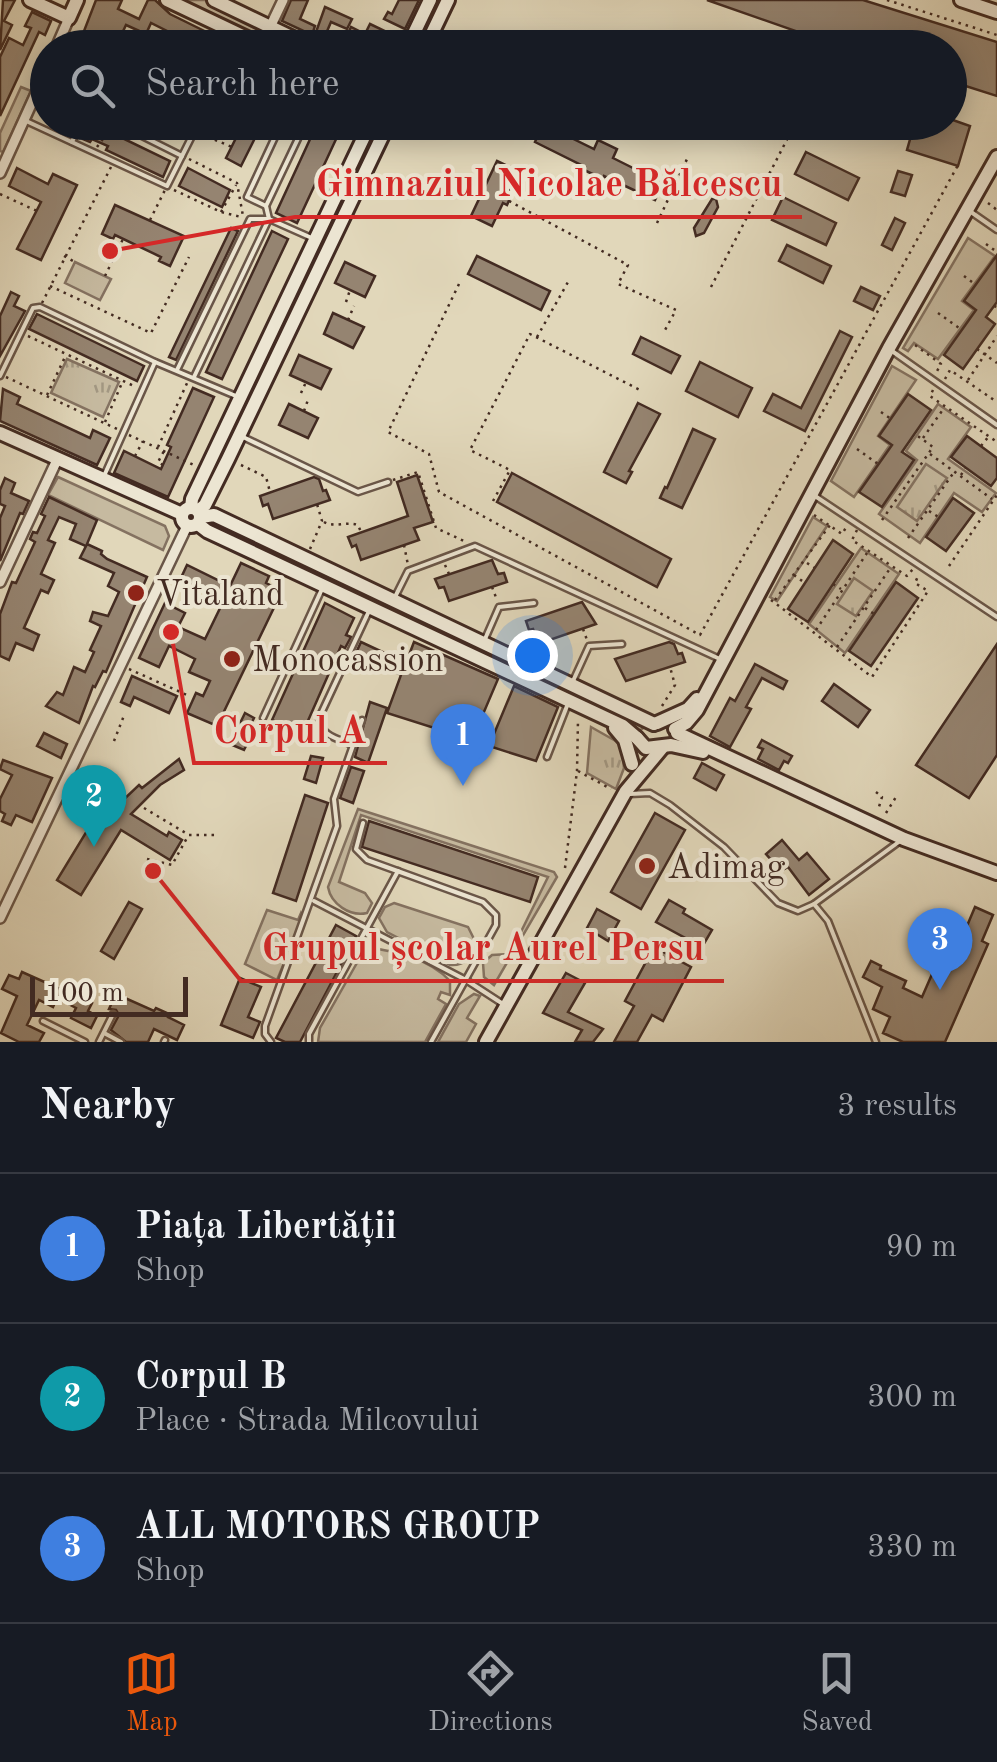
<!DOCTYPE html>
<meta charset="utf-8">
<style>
body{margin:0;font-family:"Old Standard TT",serif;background:#20242c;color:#f1f3f6}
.scale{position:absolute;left:30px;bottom:25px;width:158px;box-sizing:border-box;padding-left:10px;border:5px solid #432b22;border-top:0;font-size:28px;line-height:35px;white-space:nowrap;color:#432b22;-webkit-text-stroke:8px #ece5d2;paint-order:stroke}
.you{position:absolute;left:532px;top:655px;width:35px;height:35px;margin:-25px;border:8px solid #fff;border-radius:50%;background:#1a73e8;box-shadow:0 0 0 15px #1a73e833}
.badge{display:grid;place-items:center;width:65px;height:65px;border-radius:50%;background:#ea580c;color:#fff;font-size:32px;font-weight:700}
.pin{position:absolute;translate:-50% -82px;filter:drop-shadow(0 2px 5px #0008)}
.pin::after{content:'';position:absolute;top:52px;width:35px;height:30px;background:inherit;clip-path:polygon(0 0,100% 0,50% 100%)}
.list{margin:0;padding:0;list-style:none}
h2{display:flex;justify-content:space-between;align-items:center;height:130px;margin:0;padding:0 40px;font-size:42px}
h2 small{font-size:32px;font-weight:400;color:#9ea1a6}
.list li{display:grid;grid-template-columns:65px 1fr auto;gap:30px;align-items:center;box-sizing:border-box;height:150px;padding:0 40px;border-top:2px solid #363941}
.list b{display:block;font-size:38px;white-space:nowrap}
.list p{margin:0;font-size:32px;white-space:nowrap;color:#9ea1a6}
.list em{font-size:32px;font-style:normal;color:#9ea1a6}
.icon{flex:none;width:55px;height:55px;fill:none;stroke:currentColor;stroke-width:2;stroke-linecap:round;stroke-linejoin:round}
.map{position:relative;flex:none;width:997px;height:1042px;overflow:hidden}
.search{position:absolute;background:#171b24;box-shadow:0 5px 25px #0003;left:30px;right:30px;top:30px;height:110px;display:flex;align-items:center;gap:25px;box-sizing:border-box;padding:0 35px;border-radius:55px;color:#9ea1a6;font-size:38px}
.sheet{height:580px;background:#171b24}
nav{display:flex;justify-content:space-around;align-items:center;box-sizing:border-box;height:140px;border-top:2px solid #363941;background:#171b24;font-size:28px;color:#9ea1a6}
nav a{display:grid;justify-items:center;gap:5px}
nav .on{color:#ea580c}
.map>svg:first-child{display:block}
.grass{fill:#c6baa0;stroke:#847261;stroke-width:2.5}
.park{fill:url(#park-tufts);stroke:#847261;stroke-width:2.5}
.building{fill:#958471;stroke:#432b22;stroke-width:2.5}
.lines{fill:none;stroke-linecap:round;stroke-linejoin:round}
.lane-casing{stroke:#6a5648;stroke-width:9}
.street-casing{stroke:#6a5648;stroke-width:14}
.secondary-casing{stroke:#432b22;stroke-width:18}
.path{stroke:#432b22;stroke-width:2.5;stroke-dasharray:2.5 5;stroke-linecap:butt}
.lane{stroke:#ece5d2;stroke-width:4}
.street{stroke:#ece5d2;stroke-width:9}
.secondary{stroke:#ece5d2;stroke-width:12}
.poi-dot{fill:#8f2418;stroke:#ece5d2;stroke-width:4}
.labels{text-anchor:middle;stroke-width:8;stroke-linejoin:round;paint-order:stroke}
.poi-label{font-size:35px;fill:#432b22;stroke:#ece5d2;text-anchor:start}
.leader{fill:none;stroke:#d62828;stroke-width:4}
.callout-dot{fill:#d62828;stroke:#ece5d2;stroke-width:4}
.callout-label{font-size:38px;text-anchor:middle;font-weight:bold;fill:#d62828;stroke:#ece5d2;stroke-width:8;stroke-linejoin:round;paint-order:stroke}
</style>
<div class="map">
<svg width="997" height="1042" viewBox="0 0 997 1042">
<defs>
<pattern id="park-tufts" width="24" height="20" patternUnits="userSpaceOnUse" patternTransform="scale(2.5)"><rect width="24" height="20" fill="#c6baa0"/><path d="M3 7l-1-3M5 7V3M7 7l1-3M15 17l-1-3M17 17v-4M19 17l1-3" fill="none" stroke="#a29782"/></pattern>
</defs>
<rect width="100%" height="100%" fill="#e1d7ba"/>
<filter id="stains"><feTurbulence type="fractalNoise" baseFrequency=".002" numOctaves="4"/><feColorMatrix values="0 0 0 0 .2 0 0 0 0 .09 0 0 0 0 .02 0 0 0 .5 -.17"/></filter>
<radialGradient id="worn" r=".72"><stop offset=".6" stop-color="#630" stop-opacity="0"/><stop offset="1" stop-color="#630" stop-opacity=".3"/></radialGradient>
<g class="grass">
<path d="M167,0H214L314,47H268Z"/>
<path d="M21,87L31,91L3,152L0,151V133Z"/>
<path d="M371,123H389L205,505L192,499Z"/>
<path d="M968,238L995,256L962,301L974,310L938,359L914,343L908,351L903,348Z"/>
<path d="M75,262L111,279L100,300L65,283Z"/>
<path d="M892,366L916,380L878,436L890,445L854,497L831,481Z"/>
<path d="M938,404L971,427L948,459L996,493L982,512L954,493L920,543L879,514L917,460L906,451Z"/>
<path d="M58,477L165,526L169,536L163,550L48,495Z"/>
<path d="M214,515L647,725L638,732L207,531Z"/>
<path d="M813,517L827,526L777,601L770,597Z"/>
<path d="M861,548L899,574L845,653L809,624Z"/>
<path d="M358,809L554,872L557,877L494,985L484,977L483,963L492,955L510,954L548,877L361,815L339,882L365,893L372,903L367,913C350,917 331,904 328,887Z"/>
<path d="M394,903L468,927L476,943C474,957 465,966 450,965L387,932L379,918L385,907Z"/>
<path d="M267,910L298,920L301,913L303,917L277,980L245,964Z"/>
<path d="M366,947C393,951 429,958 450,981V995L441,992L438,999L446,1004L425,1042H318L320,1028Z"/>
<path d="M474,994L480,996L467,1018L476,1024L466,1042H438L459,1004Z"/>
</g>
<g class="park">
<path d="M67,359L119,382L103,417L51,393Z"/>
<path d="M926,464L947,478L917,521L897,507Z"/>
<path d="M854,578L873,591L856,616L837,604Z"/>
<path d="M591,727L621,744L624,768L616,789L587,773Z"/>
</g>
<g class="building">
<path d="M3,0H15L4,21L12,25L0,50Z"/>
<path d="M96,0H122L118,9L139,19L148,0H155L170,14L239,48H201L151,23L146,34L126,25L117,44L108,39L107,42L84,31Z"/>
<path d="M291,0H308L300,19L315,26L312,35L282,21Z"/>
<path d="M399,0H419L405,29L384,19L388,12L392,14Z"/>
<path d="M707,0H863L997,42V96L950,81V48H844Z"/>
<path d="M325,7L352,19L347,29L331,22L325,36L316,32Z"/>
<path d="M32,12L51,21L45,35L39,32L0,116V57L9,38L23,45L31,28L25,26Z"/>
<path d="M370,24L387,32L383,41L397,48H352L343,43L351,27L365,34Z"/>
<path d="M950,119L970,126L958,166L907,150L915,122H950Z"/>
<path d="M244,122H263L241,166L226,158Z"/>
<path d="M318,122H344L297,223L276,213Z"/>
<path d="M89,124L112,138L114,134L170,161L163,177L106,150L108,146L92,139L90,142L83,139Z"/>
<path d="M543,124L594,149L598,140L617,149L613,158L663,183L655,200L604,176L603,179L584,170L585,167L535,142Z"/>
<path d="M806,152L859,178L848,200L795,174Z"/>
<path d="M497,161L518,171L507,194L511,196L507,205L503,203L492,226L471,216Z"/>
<path d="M17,168L48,184L53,174L77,185L41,260L17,249L41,202L9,186Z"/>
<path d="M188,168L230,190L222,207L179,186Z"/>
<path d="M898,171L912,175L905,196L891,192Z"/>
<path d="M783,197L836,223L826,245L772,220Z"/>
<path d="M712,199H716L718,207L704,233L696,236L694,228Z"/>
<path d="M115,205L184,236L170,266L159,261L161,257L115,235L113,239L102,234Z"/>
<path d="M895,218L905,223L892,250L882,245Z"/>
<path d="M231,228L238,231L176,360L169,357Z"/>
<path d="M272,231L288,239L222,379L206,372Z"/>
<path d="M787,245L831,266L823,283L779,261Z"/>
<path d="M997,255V302L986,317L995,324L963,369L944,355L976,310L964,301Z"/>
<path d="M477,256L550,291L541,310L468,274Z"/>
<path d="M345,262L375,276L365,297L335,283Z"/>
<path d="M861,287L880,296L873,310L854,301Z"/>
<path d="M11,292L19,296L14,306L25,311L0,356V316Z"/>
<path d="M333,313L364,327L353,348L324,334Z"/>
<path d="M37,314L144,366L137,381L29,329Z"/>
<path d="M840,331L852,337L805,431L764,411L773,394L801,408Z"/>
<path d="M641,337L680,356L671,373L633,354Z"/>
<path d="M299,355L331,369L321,389L290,375Z"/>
<path d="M700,362L752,388L738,417L686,391Z"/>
<path d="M193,388L214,397L168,497L114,473L124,451L161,469L171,447L167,445Z"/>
<path d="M3,389L20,397L17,404L90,438L93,430L110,438L97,465L0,421Z"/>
<path d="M908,394L931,410L902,452L914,460L882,507L859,492L892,445L879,436Z"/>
<path d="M638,403L660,414L629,471L632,472L626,483L604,472Z"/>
<path d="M289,404L318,418L308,438L279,425Z"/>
<path d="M693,429L715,439L682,508L660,498L665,487L667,488Z"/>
<path d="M967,436L997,458V478L991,486L951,457Z"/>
<path d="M512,473L671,559L657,587L497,502Z"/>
<path d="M417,475L433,522L414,528L419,540L361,560L356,545L352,547L348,537L408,516L397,482Z"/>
<path d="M314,477L319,479L323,491L326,490L330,500L273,519L268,504L263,506L260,496Z"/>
<path d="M5,478L15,483L11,493L29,501L23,514L20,513L0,561V518L5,506L0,504V490Z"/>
<path d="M49,497L97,520L87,544L102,551L101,554L107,559L147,577L106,672L103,671L95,687L93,686L79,723L46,706L57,692L63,695L74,667L85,672L94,652L90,650L101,626L90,621L93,612L108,616L119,592L108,586L114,573L80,558L86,546L70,539L76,524L59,517L48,540L55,543L41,574L54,580L48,593L41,590L24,628L39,635L33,650L16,643L9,660L0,656V614L12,582L16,583L35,542L30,539L33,532L37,533L45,516L41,514Z"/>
<path d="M953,498L974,513L946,551L926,537Z"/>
<path d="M833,540L853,554L808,622L788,609Z"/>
<path d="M492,560L498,574L504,573L507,582L449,601L444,587L439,588L435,579Z"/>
<path d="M241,563L269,576L266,583L282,591L217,726L187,713L196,693L203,696L210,681L189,672L195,659L169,646L159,667L139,658L165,603L185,613L178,627L205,639L223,602L180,580L187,565L230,586Z"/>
<path d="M896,582L918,598L871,666L849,651Z"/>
<path d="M582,602L596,624L538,644L533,629L529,630L526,621Z"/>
<path d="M325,603L354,618L346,635L351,637L345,648L341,646L307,723L313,725L308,736L272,720Z"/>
<path d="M361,642L406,663L414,642L498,679L472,740L387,713L401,675L356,653Z"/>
<path d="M669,642L674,644L678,654L682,653L685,662L626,681L615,659Z"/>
<path d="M997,644V755L969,798L916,765Z"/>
<path d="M755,664L787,681L783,689L762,678L746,707L751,709L730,747L710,736L730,698L735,701Z"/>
<path d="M132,676L177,696L169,713L134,697L130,706L121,702Z"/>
<path d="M834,684L870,710L858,727L822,701Z"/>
<path d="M514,686L558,707L536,761L489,746Z"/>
<path d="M370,702L387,708L368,763L355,757Z"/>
<path d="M245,713L254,718L243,740L248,742L244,750L230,744Z"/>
<path d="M44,733L67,744L61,758L37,746Z"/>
<path d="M762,740L792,756L788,763L784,761L779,770L758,759L763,749L758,747Z"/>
<path d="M311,756L323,758L316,783L304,779Z"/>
<path d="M179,759L184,770L160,785L131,814L167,836L169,832L182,840L170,860L121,830L81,895L57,880L107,798L118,805L139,785L142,788Z"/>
<path d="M3,760L52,778L32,822L16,815L11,825L2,821L5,814L0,811V799L12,775L0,769Z"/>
<path d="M702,763L724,775L716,790L694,778Z"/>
<path d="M351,767L364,771L353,803L340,798Z"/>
<path d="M305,795L328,803L296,901L273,893Z"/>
<path d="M655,813L685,830L641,909L611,892Z"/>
<path d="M369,821L538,877L530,902L362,847Z"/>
<path d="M782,840L799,860L807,853L829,879L809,895L788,867L781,871L766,854Z"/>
<path d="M669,900L685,909L683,913L712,930L702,947L656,922Z"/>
<path d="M129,902L142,909L114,959L101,951Z"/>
<path d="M975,907L993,915L982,941L988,944L945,1042H903L883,1033L890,1017L873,1009L882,987L863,977L871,961L881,966L880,969L906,981L903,988L922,997L947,940L943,938L948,926L964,933Z"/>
<path d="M597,909L619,921L608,941L587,928Z"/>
<path d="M336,925L356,936L300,1042H285L276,1038Z"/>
<path d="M654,947L691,967L663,1021L652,1015L637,1042H614L634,1006L625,1001Z"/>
<path d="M22,972L92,1003L88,1011L97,1016L91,1028L71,1018L76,1008L57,998L53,1007L39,1000L27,1025L44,1033L39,1042H19L1,1033L17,996L2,989L9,975L19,979Z"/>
<path d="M566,973L585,983L568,1012L603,1029L593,1042H575L582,1030L543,1013Z"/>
<path d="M240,978L261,987L248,1017L260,1022L253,1038L221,1025Z"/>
<path d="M116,994L154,1011L156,1008L169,1014L168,1017L184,1025L177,1040L154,1029L148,1042H126L111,1030L119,1015L116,1010L109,1009Z"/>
</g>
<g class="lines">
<g class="lane-casing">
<g id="lane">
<path d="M24,120L167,186L199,122"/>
<path d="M122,126L182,156"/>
<path d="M72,142L81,122"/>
<path d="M266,206L247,197L282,122"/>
<path d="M971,212L997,230"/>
<path d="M892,351L997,425"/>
<path d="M177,370L250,219H269L314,239"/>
<path d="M0,376L33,308L40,307L155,362L236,396"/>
<path d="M194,377L269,219L266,206L304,126L296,122"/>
<path d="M243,437L358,492L388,482"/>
<path d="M104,476L155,362"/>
<path d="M815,496L997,617"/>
<path d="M396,595L408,571L475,546L722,660"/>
<path d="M485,639L499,607L534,603"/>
<path d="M573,681L589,646L622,644"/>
<path d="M263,718L322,589"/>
<path d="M353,745C339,739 320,736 319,718L369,611"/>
<path d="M547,757L567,706"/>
<path d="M630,794L650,793L670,805L724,847L778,903L798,911L814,904L900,841"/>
<path d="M363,823L356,849L367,860L483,902L496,915V925L431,1042"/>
<path d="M314,901L466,980L503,1004"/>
<path d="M814,904L828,921L876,1042"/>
<path d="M43,1021L85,1042"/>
<path d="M104,1033L121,1042"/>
<path d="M99,1042L113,1014"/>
<path d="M164,1042L165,1040"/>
<path d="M271,1042L265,1034V1026L337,826L334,799L362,720"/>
<path d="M309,1042V1034L398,871"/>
</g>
</g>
<g class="street-casing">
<g id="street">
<path d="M262,44L283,0"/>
<path d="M56,48L69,18"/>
<path d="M0,173L48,67"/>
<path d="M0,582L57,460"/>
<path d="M0,918L187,526"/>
</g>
</g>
<g class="secondary-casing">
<g id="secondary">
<path d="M30,0L69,18L77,0"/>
<path d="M167,0L268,48"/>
<path d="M214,0L314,48"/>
<path d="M961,0L997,12"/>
<path d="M407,48L430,0"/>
<path d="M425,48L448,0"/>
<path d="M0,433L182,514"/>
<circle cx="191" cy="517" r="9"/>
<path d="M191,508L192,499L371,122"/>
<path d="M198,511L205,505L228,459L389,122"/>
<path d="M201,517L214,515L654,724"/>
<path d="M198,524L207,531L623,726L637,738"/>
<path d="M657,723L688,709L697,699"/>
<path d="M615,728L625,740L632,764"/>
<path d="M675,729L686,723L697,710L889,348L997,157"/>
<path d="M677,733L904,839L997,873"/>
<path d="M637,738L646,748L671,745L703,752"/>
<path d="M486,1042L626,791L662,748"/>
</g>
</g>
<g class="path">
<path d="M887,0L997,35"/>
<path d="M73,35L99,48"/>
<path d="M151,40L167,48"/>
<path d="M177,48L182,38"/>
<path d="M174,122L186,129"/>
<path d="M201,134L232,147"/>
<path d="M97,147L108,132L115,127"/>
<path d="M189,159L237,183L243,216"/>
<path d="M174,190L221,212L241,217"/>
<path d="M0,194L37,211"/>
<path d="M509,201L628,265L618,284L676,310L665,330"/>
<path d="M988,203L997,210"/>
<path d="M221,212L236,185"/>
<path d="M150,220L165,190"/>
<path d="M657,223L688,157"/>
<path d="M986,244L997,252"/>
<path d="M64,256L75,262"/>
<path d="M105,276L123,239"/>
<path d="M964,276L976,285"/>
<path d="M459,284L388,432L429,454L439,492L700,635L958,165"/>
<path d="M50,286L151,333L189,257"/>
<path d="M711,287L796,122"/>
<path d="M346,302L350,290"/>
<path d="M42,303L111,167"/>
<path d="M994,306L997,307"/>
<path d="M938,313L962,330"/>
<path d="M348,320L354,306"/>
<path d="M28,336L134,386"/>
<path d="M537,337L568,282"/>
<path d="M915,345L941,364L937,371"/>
<path d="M977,349L997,363"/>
<path d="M6,377L117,429"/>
<path d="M945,379L950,370L997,402"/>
<path d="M968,380L997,336"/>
<path d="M933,390L930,396L997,442"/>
<path d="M301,393L306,382"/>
<path d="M47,395L65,357"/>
<path d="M304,411L309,397"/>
<path d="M881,412L891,419"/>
<path d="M105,422L122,383"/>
<path d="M129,435L194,465"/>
<path d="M923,438L944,408"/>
<path d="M981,446L989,436"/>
<path d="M158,447L188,381"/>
<path d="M857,449L878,464"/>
<path d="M930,454L992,499"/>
<path d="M135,456L143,441"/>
<path d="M163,465L158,462L164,451"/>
<path d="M241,465L266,477L270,492"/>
<path d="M961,475L966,467"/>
<path d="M393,480L418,472L436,528L464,541"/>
<path d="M493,501L510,470L470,450L530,334L640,390"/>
<path d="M929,511L940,518"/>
<path d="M814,515L842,534L847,526"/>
<path d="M882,520L933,447L915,434"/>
<path d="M324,522C334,528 347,521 358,525L361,532"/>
<path d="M857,530L852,540L907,576L913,569"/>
<path d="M908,538L954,472"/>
<path d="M404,545L408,565"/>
<path d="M310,549L322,521L317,504"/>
<path d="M807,563L815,568"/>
<path d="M445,565L449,574"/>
<path d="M949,566L997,495"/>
<path d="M794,575L805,583"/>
<path d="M833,584L841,589"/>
<path d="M492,587L497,600"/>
<path d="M771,600L872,677L928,591L915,583L919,574"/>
<path d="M775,600L830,525"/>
<path d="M865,608L874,614"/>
<path d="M583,629L587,640"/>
<path d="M816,630L867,553"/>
<path d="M837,647L891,567"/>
<path d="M129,669L187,695"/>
<path d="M662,706L675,685L670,667"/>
<path d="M114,741L125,713"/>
<path d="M578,771L611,789"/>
<path d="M876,792L882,797L878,810"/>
<path d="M144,808L189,835H219"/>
<path d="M886,813L896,797"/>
<path d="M147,859L172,865L188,836"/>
<path d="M565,868L577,771L578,720"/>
</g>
<use href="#lane" class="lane"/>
<use href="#street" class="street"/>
<use href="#secondary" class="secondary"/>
</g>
<g class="poi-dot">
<circle cx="136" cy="593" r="10"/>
<circle cx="232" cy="659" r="10"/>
<circle cx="647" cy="866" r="10"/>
</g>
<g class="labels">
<g class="poi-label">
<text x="156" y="605">Vitaland</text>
<text x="252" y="671">Monocassion</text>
<text x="667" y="878">Adimag</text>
</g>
</g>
<path class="leader" d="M110 251L295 217H802M171 632L194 763H387M153 871L241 981H724"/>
<g class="callout-dot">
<circle cx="110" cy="251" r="10"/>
<circle cx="171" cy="632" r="10"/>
<circle cx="153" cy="871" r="10"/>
</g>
<g class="callout-label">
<text x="549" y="196">Gimnaziul Nicolae Bălcescu</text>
<text x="290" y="743">Corpul A</text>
<text x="483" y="960">Grupul școlar Aurel Persu</text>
</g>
<rect width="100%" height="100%" filter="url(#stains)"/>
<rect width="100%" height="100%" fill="url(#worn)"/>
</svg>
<div class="scale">100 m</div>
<div class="you"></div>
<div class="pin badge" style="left:463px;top:786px;background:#3f7fe0">1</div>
<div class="pin badge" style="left:94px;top:847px;background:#0f9aa8">2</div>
<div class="pin badge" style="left:940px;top:990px;background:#3f7fe0">3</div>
<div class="search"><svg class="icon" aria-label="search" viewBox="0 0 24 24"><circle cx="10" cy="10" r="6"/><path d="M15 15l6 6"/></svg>Search here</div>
</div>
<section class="sheet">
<h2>Nearby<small>3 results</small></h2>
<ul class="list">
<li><span class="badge" style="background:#3f7fe0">1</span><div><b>Piața Libertății</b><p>Shop</p></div><em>90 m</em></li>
<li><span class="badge" style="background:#0f9aa8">2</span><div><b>Corpul B</b><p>Place · Strada Milcovului</p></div><em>300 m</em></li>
<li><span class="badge" style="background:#3f7fe0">3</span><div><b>ALL MOTORS GROUP</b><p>Shop</p></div><em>330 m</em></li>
</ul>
</section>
<nav>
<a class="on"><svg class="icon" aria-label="map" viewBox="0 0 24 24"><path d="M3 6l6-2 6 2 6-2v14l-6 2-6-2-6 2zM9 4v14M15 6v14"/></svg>Map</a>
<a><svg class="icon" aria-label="directions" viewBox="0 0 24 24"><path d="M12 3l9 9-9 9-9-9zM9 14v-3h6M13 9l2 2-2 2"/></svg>Directions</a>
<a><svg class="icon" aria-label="saved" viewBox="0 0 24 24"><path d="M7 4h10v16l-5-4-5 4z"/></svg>Saved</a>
</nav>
